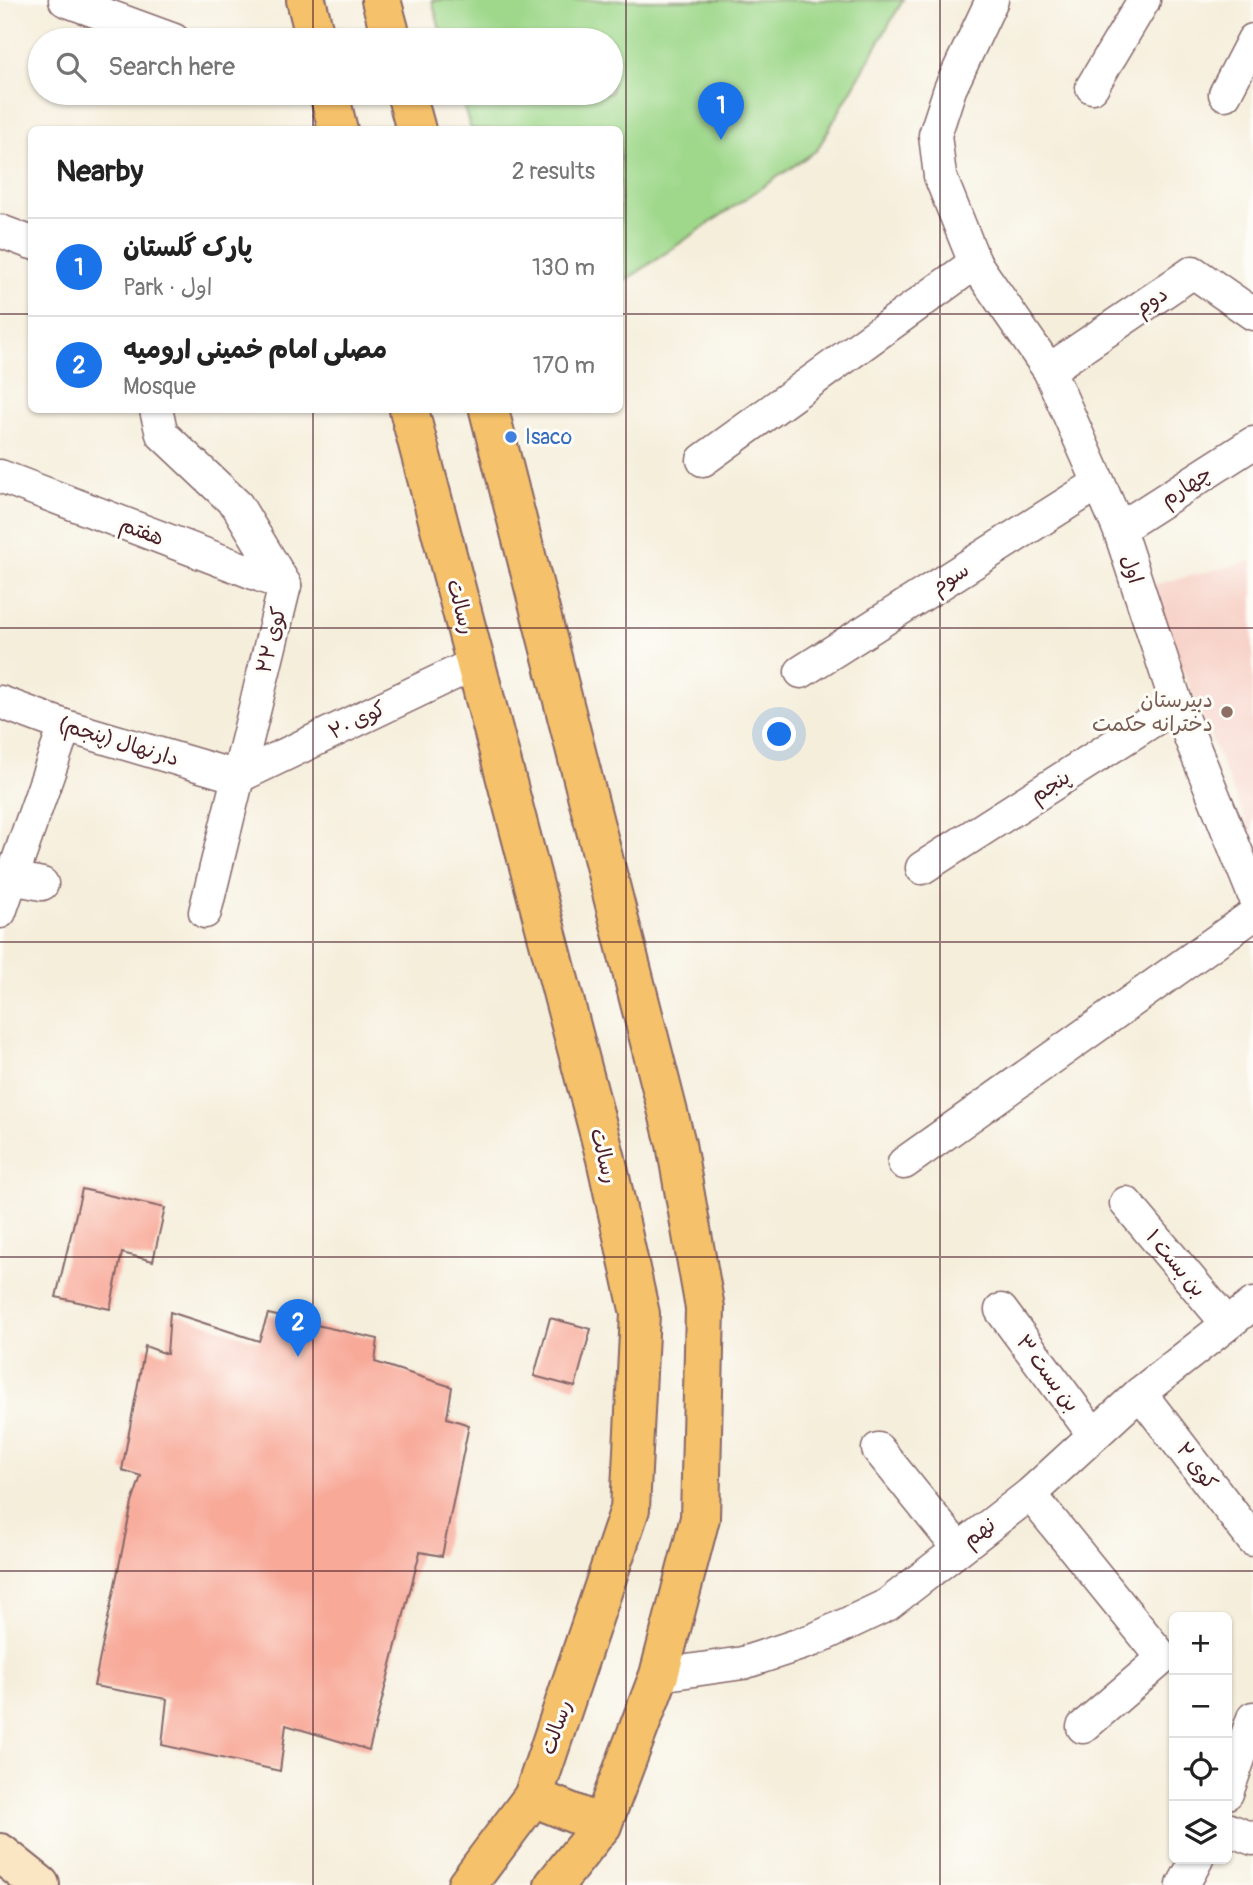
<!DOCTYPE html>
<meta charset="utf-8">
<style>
body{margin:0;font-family:Pangolin,"Playpen Sans Arabic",sans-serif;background:#f6f6f6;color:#222}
.controls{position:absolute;right:21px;bottom:21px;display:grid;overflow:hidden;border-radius:10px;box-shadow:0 2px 5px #0004}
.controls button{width:63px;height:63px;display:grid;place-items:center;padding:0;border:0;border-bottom:2px solid #e0e0e0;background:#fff;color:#222;font:35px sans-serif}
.you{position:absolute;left:780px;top:735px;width:24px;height:24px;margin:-18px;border:5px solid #fff;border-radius:50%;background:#1a73e8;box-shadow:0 0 0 10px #1a73e833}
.badge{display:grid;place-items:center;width:46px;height:46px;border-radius:50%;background:#1a73e8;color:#fff;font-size:23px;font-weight:700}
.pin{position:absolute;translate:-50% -58px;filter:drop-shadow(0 2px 4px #0008)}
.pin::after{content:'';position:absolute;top:37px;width:24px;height:21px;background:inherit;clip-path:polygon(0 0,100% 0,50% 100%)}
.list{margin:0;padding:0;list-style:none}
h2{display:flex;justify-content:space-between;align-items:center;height:91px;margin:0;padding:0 28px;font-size:30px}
h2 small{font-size:23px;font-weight:400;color:#767676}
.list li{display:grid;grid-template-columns:46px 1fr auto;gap:21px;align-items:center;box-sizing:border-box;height:98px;padding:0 28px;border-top:2px solid #e0e0e0}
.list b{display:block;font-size:26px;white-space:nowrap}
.list p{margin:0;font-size:23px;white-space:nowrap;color:#767676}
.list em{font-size:23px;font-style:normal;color:#767676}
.icon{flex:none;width:38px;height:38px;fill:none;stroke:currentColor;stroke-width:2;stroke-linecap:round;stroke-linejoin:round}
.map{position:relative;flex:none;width:1253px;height:1885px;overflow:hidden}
.search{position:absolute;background:#fff;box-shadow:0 2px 5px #0004;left:28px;top:28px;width:595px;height:77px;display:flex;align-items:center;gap:18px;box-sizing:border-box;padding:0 24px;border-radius:38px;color:#767676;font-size:26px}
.panel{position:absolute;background:#fff;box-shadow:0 2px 5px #0004;left:28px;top:126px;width:595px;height:287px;border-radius:10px}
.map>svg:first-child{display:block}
.built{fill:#f7d1c7}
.green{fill:#9fd88b;stroke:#747c5b;stroke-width:2}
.building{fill:#f8a998}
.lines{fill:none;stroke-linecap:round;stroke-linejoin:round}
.street-casing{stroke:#866769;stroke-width:35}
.secondary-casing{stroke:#866769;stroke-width:42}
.primary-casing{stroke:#866769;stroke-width:42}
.street{stroke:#fff;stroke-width:32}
.secondary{stroke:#fbe6c4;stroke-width:38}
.primary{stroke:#f5c16b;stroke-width:38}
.grid{fill:none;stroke:#4a1f2b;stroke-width:2;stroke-opacity:0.55}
.shop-dot{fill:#3f7fe0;stroke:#fdfcf7;stroke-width:2.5}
.education-dot{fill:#8d6e63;stroke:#fdfcf7;stroke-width:2.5}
.labels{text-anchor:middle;stroke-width:6;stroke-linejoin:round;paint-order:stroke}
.street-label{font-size:21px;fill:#4a1f2b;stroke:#fdfcf7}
.shop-label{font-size:21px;fill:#366cbe;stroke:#fdfcf7;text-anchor:start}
.education-label{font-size:21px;fill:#785e54;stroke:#fdfcf7;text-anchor:end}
</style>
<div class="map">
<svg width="1253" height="1885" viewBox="0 0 1253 1885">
<rect width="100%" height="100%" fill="#fdfcf7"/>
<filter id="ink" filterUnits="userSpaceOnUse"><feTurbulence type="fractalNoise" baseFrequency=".0143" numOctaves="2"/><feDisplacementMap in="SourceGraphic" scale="14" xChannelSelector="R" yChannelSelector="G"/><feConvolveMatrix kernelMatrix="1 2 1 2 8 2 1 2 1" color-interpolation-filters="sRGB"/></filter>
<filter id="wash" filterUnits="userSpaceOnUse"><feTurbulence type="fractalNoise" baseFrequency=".00686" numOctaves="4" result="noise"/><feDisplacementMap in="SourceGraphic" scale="28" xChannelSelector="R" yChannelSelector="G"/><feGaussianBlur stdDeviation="1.57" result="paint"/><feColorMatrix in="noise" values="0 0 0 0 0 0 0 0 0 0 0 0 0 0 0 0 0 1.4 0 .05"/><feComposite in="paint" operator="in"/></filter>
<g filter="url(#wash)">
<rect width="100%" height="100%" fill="#f5eedb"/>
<path class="built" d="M1253,561V839L1148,586Z"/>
<path class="green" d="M432,0H903L817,150L620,284V130L471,129L459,93H611V40H443Z"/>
<g id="blocks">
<g class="building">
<path d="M82,1189L165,1208L153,1261L122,1253L110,1309L56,1297Z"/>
<path d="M170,1312L259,1341L268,1314L378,1339L375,1362L452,1387L447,1418L469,1425L442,1556L420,1552L369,1750L286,1725L280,1771L162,1745L167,1699L94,1686L132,1503L141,1476L122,1470L145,1346L167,1354Z"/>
<path d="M550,1318L591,1329L575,1387L534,1376Z"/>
</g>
</g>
</g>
<g filter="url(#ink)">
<use href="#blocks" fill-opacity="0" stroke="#866769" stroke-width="2"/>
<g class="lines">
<g class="street-casing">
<g id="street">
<path d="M65,0L174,40"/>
<path d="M992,0L950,89L935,135L940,176L975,263L1049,370L1099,483L1119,529L1177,705L1253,893"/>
<path d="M1092,87L1144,0"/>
<path d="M1225,94L1253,40"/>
<path d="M0,231L32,243"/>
<path d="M1049,370L1193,272L1253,314"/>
<path d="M156,410L162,434L237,505L285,585L205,912"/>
<path d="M703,460L975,263"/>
<path d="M0,476L285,585"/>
<path d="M1119,529L1253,443"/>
<path d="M801,672L1099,483"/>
<path d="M0,702L65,726L238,777"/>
<path d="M238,777L476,663"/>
<path d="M922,868L1177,705"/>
<path d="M12,878L42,884"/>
<path d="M0,912L65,726"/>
<path d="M904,1163L1253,915"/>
<path d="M1126,1203L1226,1322"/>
<path d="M1001,1310L1094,1435"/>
<path d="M1140,1393L1253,1540"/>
<path d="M878,1449L958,1548"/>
<path d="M1030,1494L1163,1658L1083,1727"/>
<path d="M659,1675L743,1663L813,1640L887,1605L1030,1494L1140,1393L1253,1304"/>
<path d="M1227,1793L1253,1718"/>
<path d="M1227,1829L1253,1839"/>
<path d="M1183,1885L1197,1859"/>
</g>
</g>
<g class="secondary-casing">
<path id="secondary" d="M0,1853L40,1885"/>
</g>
<g class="primary-casing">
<g id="primary">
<path d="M306,0L316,40"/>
<path d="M381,0L392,40"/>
<path d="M329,93L338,130"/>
<path d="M406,93L416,130"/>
<path d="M409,410L606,1159L640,1314L630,1509L533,1797L467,1885"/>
<path d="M489,410L676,1144L705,1308L700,1518L659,1675L602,1825L554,1885"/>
<path d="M533,1797L602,1825"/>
</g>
</g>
<use href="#street" class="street"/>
<use href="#secondary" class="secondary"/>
<use href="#primary" class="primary"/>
</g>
</g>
<path class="grid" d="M313,0V40M626,0V1885M940,0V1885M313,93V130M0,314H32M620,314H1253M313,410V1885M0,628H1253M0,942H1253M0,1257H1253M0,1571H1253"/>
<circle class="shop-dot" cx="511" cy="437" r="7"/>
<circle class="education-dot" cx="1227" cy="712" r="7"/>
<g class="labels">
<g class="street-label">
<text transform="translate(1151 301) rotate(-34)" y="7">دوم</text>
<text transform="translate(1186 486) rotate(-33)" y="7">چهارم</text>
<text transform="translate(142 531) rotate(21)" y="7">هفتم</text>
<text transform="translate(1132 569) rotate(72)" y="7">اول</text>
<text transform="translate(950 578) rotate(-32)" y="7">سوم</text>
<text transform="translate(461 607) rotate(75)" y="7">رسالت</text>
<text transform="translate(271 640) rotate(-76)" y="7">کوی ۲۲</text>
<text transform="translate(357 720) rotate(-26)" y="7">کوی ۲۰</text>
<text transform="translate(119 741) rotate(17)" y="7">دارنهال (پنجم)</text>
<text transform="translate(1050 786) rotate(-33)" y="7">پنجم</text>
<text transform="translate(604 1156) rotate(76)" y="7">رسالت</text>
<text transform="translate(1176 1263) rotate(50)" y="7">بن بست ۱</text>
<text transform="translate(1048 1373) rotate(53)" y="7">بن بست ۳</text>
<text transform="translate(1197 1466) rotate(53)" y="7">کوی ۲</text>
<text transform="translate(979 1532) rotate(-37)" y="7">نهم</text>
<text transform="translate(556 1727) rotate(-71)" y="7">رسالت</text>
</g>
<g class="shop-label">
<text x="525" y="444">Isaco</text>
</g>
<g class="education-label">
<text x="1213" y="707">دبیرستان<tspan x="1213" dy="24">دخترانه حکمت</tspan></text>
</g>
</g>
</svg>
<div class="controls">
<button>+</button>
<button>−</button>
<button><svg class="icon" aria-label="locate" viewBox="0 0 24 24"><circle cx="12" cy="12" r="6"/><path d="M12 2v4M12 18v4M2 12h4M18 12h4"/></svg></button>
<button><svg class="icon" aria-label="layers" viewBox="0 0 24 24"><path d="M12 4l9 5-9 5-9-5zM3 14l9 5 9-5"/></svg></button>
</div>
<div class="you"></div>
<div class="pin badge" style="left:721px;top:140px">1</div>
<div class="pin badge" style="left:298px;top:1357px">2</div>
<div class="search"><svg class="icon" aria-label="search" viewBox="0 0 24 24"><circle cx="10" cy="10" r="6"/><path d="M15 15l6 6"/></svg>Search here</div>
<section class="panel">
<h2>Nearby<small>2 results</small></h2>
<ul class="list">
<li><span class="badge">1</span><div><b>پارک گلستان</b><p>Park · اول</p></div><em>130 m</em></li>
<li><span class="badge">2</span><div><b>مصلی امام خمینی ارومیه</b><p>Mosque</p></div><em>170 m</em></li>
</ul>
</section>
</div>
